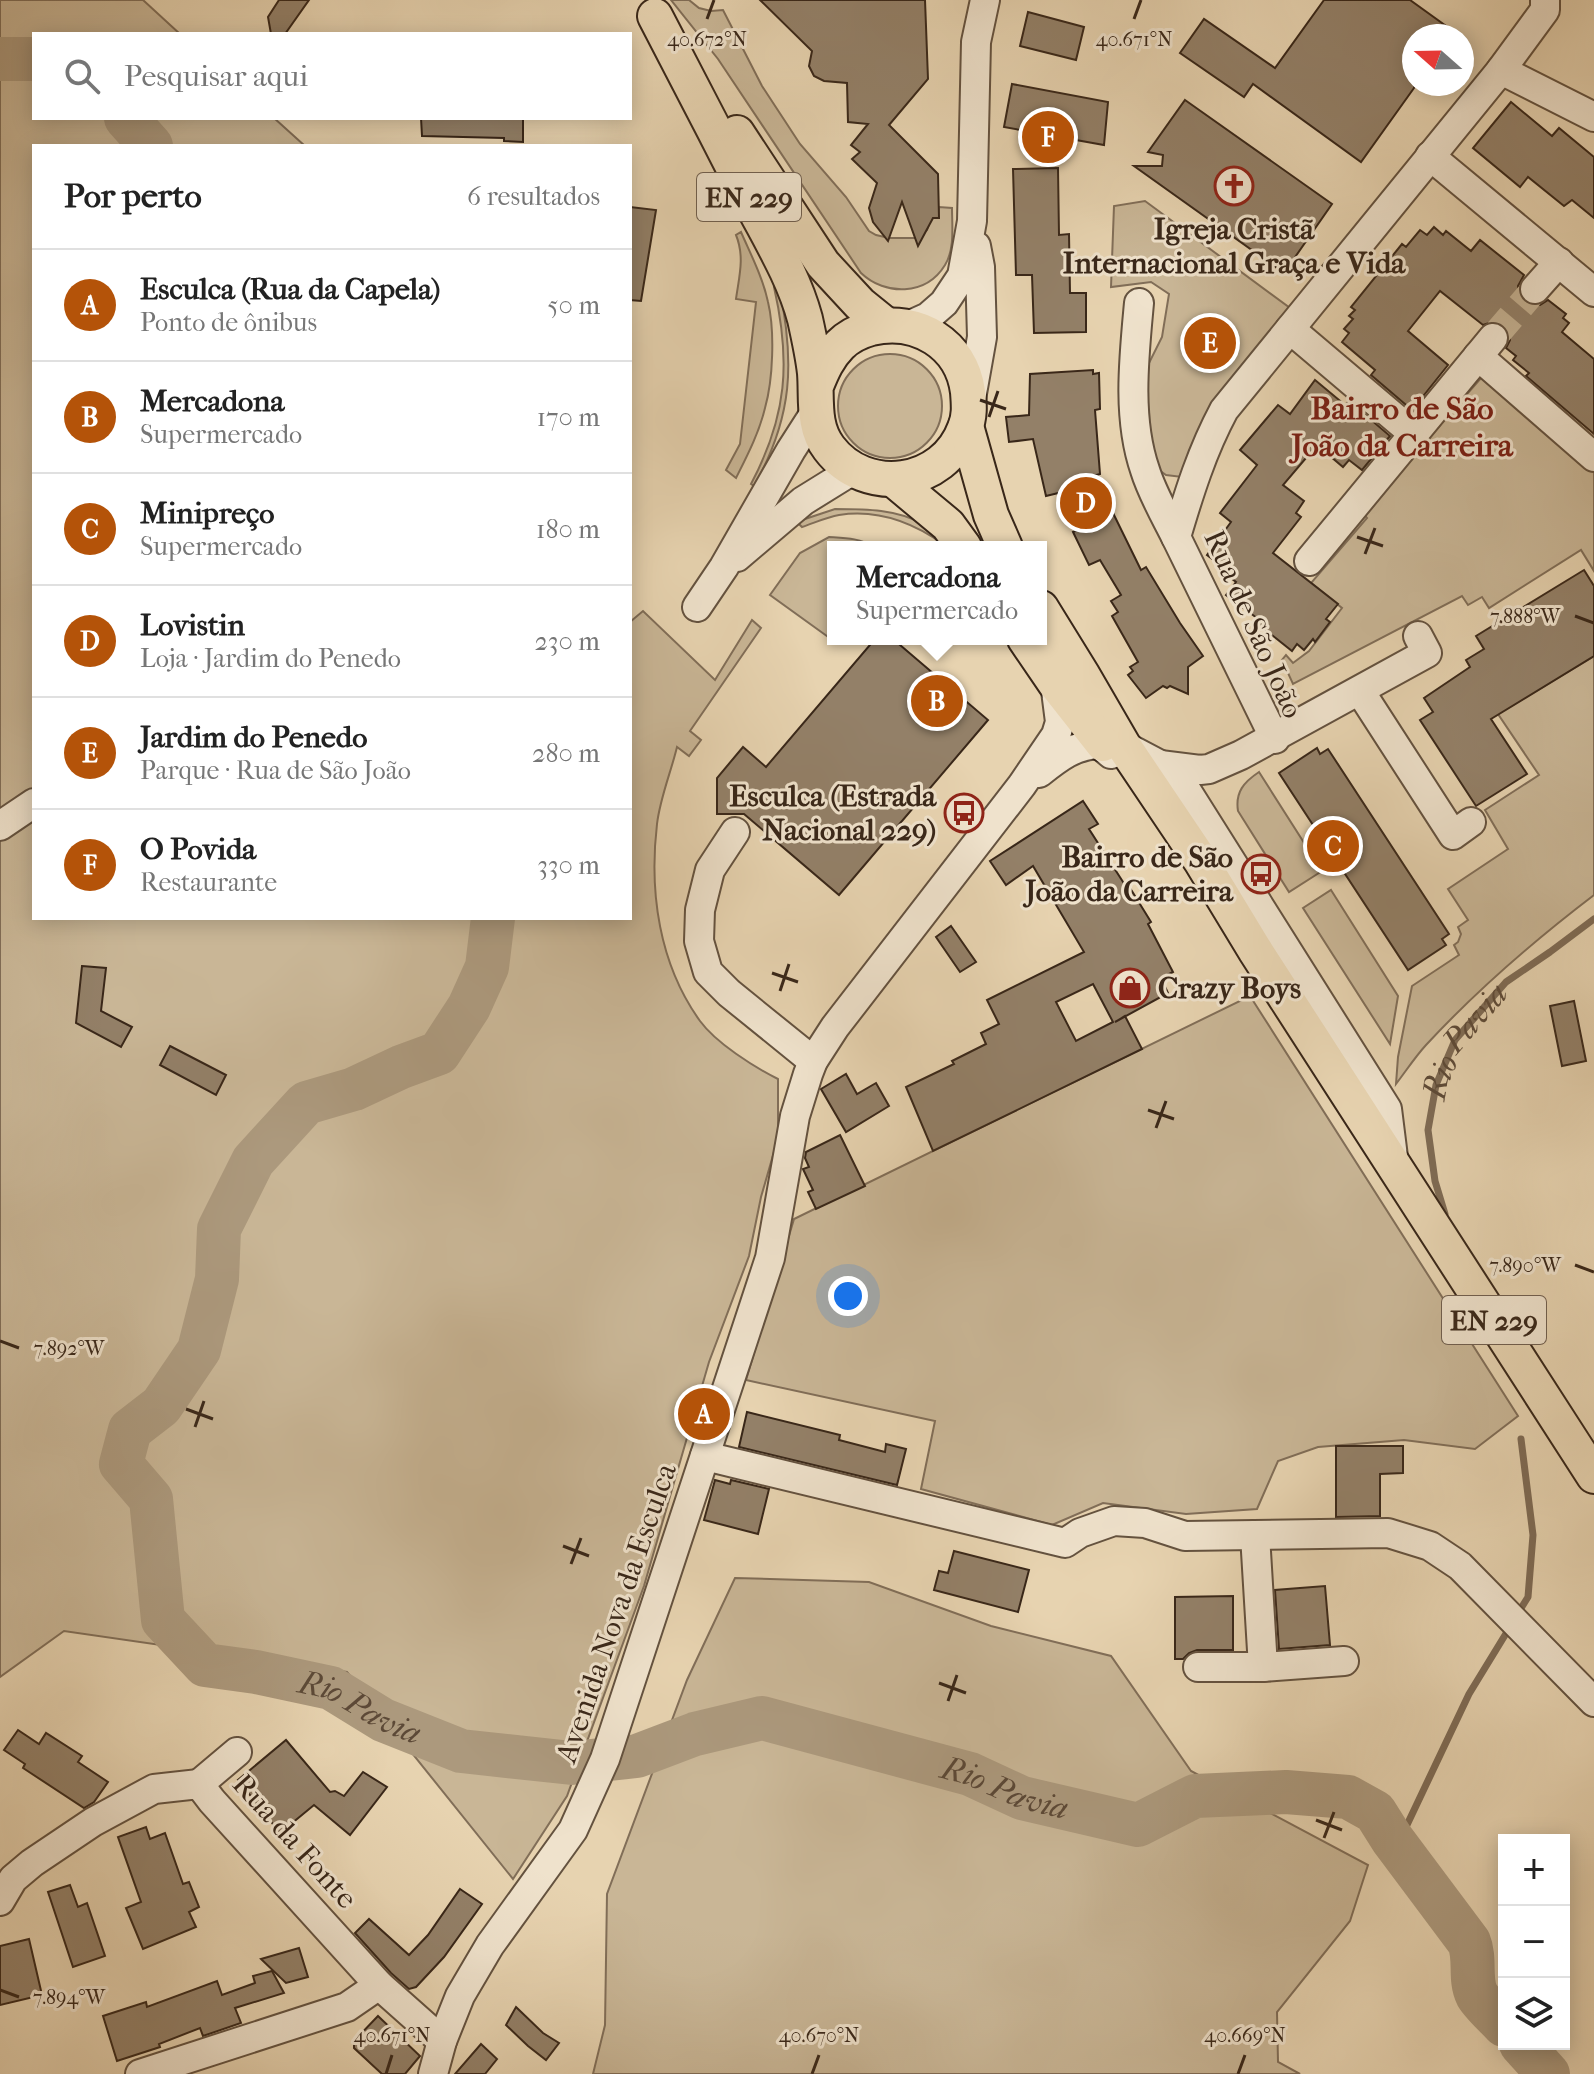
<!DOCTYPE html>
<html lang="pt">
<meta charset="utf-8">
<style>
body{margin:0;font-family:"IM FELL French Canon",serif;background:#f6f6f6;color:#222}
.controls{position:absolute;right:24px;bottom:24px;display:grid;overflow:hidden;border-radius:0px;box-shadow:0 4px 20px #0003}
.controls button{width:72px;height:72px;display:grid;place-items:center;padding:0;border:0;border-bottom:2px solid #e0e0e0;background:#fff;color:#222;font:40px sans-serif}
.compass{position:absolute;left:1402px;top:24px;width:72px;height:72px;border-radius:50%;background:#fff;box-shadow:0 4px 20px #0003;rotate:290deg}
.you{position:absolute;left:848px;top:1296px;width:28px;height:28px;margin:-20px;border:6px solid #fff;border-radius:50%;background:#1a73e8;box-shadow:0 0 0 12px #1a73e833}
.badge{display:grid;place-items:center;width:52px;height:52px;border-radius:50%;background:#b45309;color:#fff;font-size:26px;font-weight:700}
.pin{position:absolute;translate:-50% -50%;border:4px solid #fff;box-shadow:0 2px 8px #0006}
.popup{position:absolute;left:827px;top:541px;width:220px;height:104px;box-sizing:border-box;display:grid;place-content:center;border-radius:0px;background:#fff;filter:drop-shadow(0 2px 6px #0005);font-size:26px;white-space:nowrap;color:#767676}
.popup b{font-size:30px;color:#222}
.popup::after{content:'';position:absolute;left:50%;top:100%;margin-left:-16px;border:16px solid transparent;border-top-color:#fff}
.list{margin:0;padding:0;list-style:none}
h2{display:flex;justify-content:space-between;align-items:center;height:104px;margin:0;padding:0 32px;font-size:34px}
h2 small{font-size:26px;font-weight:400;color:#767676}
.list li{display:grid;grid-template-columns:52px 1fr auto;gap:24px;align-items:center;box-sizing:border-box;height:112px;padding:0 32px;border-top:2px solid #e0e0e0}
.list b{display:block;font-size:30px;white-space:nowrap}
.list p{margin:0;font-size:26px;white-space:nowrap;color:#767676}
.list em{font-size:26px;font-style:normal;color:#767676}
.icon{flex:none;width:44px;height:44px;fill:none;stroke:currentColor;stroke-width:2;stroke-linecap:round;stroke-linejoin:round}
.map{position:relative;flex:none;width:1594px;height:2074px;overflow:hidden}
.search{position:absolute;background:#fff;box-shadow:0 4px 20px #0003;left:32px;top:32px;width:600px;height:88px;display:flex;align-items:center;gap:20px;box-sizing:border-box;padding:0 28px;border-radius:0px;color:#767676;font-size:30px}
.panel{position:absolute;background:#fff;box-shadow:0 4px 20px #0003;left:32px;top:144px;width:600px;height:776px;border-radius:0px}
.map>svg:first-child{display:block}
.green{fill:#c9b696;stroke:#816e58;stroke-width:2}
.lines{fill:none;stroke-linecap:round;stroke-linejoin:round}
.stream{stroke:#7e6b55;stroke-width:7}
.river{stroke:#ac997d;stroke-width:44}
.building{fill:#938068;stroke:#392719;stroke-width:2;fill-rule:evenodd}
.minor-tunnel{stroke:#c4b192;stroke-width:28;stroke-dasharray:28 14;stroke-linecap:butt}
.minor-casing{stroke:#64523f;stroke-width:32}
.major-casing{stroke:#392719;stroke-width:38}
.minor{stroke:#efe2cc;stroke-width:28}
.major{stroke:#e7d3b0;stroke-width:34}
.ticks{fill:none;stroke:#392719;stroke-width:3}
.labels{text-anchor:middle;stroke-width:6;stroke-linejoin:round;paint-order:stroke}
.shield{fill:#efe2cc;stroke:#705f4f;stroke-width:2}
.shield-label{font-size:28px;font-weight:bold;fill:#392719}
.poi-label{font-size:30px;font-weight:bold;fill:#392719;stroke:#efe2cc;text-anchor:end}
.street-label{font-size:30px;fill:#392719;stroke:#efe2cc}
.neighbourhood-label{font-size:32px;font-weight:bold;fill:#7a1f14;stroke:#efe2cc}
.water-label{font-size:32px;font-style:italic;fill:#5c4937;stroke:#efe2cc}
.ticks-label{font-size:20px;text-anchor:middle;fill:#392719;stroke:#efe2cc;stroke-width:6;stroke-linejoin:round;paint-order:stroke}
</style>
<div class="map">
<svg width="1594" height="2074" viewBox="0 0 1594 2074">
<rect width="100%" height="100%" fill="#e7d3b0"/>
<filter id="stains"><feTurbulence type="fractalNoise" baseFrequency=".0025" numOctaves="4"/><feColorMatrix values="0 0 0 0 .2 0 0 0 0 .09 0 0 0 0 .02 0 0 0 .5 -.17"/></filter>
<radialGradient id="worn" r=".72"><stop offset=".6" stop-color="#630" stop-opacity="0"/><stop offset="1" stop-color="#630" stop-opacity=".3"/></radialGradient>
<g class="green">
<path d="M0,0H143L180,34H34V118H274L305,146H34V918H630V622L643,611L715,680L752,620L761,628L690,731L701,740L689,756L677,747C671,772 660,798 657,824C649,892 659,964 700,1021C716,1043 754,1067 778,1079V1138L761,1197L749,1256L709,1362L644,1586L567,1796L513,1879L347,1672L64,1631L0,1677Z"/>
<path d="M671,0H689L699,8L711,11L723,10L762,86L800,144L846,197L869,231L876,235L889,238H915L927,230L931,218H938L939,207L952,208C952,226 955,249 945,265C926,296 885,296 861,273L718,59Z"/>
<path d="M1145,201L1290,308L1218,395L1200,429L1182,477L1166,475L1152,465L1143,405L1149,363L1162,337L1169,294L1151,282L1111,287L1114,206Z"/>
<path d="M741,232C751,255 763,278 768,302C775,331 773,380 765,408C759,433 747,456 736,478L726,470L740,444L756,302L736,299C739,277 745,257 736,235Z"/>
<path d="M779,286C795,362 793,417 754,486L751,484C787,416 791,362 774,287Z"/>
<circle cx="890" cy="406" r="52"/>
<path d="M1488,370L1594,464V571L1581,550L1489,608L1482,597L1468,605L1462,596L1293,684L1282,660L1286,655L1293,663L1309,651L1342,608L1311,583L1367,518L1363,513Z"/>
<path d="M835,509C865,509 898,509 925,525C931,529 937,538 943,544C912,522 878,509 839,515C827,517 814,523 802,527L798,523L802,520Z"/>
<path d="M829,537C845,538 860,538 874,547H833V637L831,639L770,595L800,553Z"/>
<path d="M1594,656V895C1535,940 1477,990 1426,1045C1415,1057 1406,1071 1396,1084L1398,1057L1412,986L1459,955L1454,945L1458,942L1461,934L1458,927L1468,920L1448,889L1508,849L1485,810L1539,775L1498,714Z"/>
<path d="M1259,772L1322,871L1289,892L1238,811C1235,792 1244,782 1259,772Z"/>
<path d="M1331,890L1398,996L1390,1044L1303,908Z"/>
<path d="M1250,996L1518,1416L1475,1449L1404,1440L1318,1447L1278,1461L1257,1509L1186,1514L1103,1503L1052,1525L921,1489L935,1421L746,1380L794,1219Z"/>
<path d="M735,1578L869,1582L991,1626L1111,1656L1191,1771L1368,1865L1350,1921L1277,2012L1278,2062L1300,2074H593L605,2025L607,1894L687,1680Z"/>
</g>
<g class="lines">
<g class="stream">
<path id="s1" d="M1445,1214L1435,1181L1428,1130L1436,1085L1455,1040L1506,982L1550,952L1594,919"/>
<path d="M1518,1613L1528,1597L1533,1535L1521,1439"/>
<path d="M1397,1846L1469,1694L1510,1627"/>
</g>
<g class="river">
<path d="M0,59H34"/>
<path d="M126,118L151,146"/>
<path id="s2" d="M493,918L487,967L469,1007L439,1053L401,1067L354,1089L306,1103L253,1161L219,1229L217,1279L199,1350L161,1406L130,1430L121,1464L151,1499L163,1620L205,1665L256,1672L331,1688L383,1720L461,1751L572,1763L637,1756L695,1734L762,1718L970,1774L1022,1798L1138,1825L1195,1796L1286,1792L1348,1797L1375,1812L1392,1839L1469,1942C1476,1959 1469,1979 1477,1995C1482,2004 1497,2017 1504,2025"/>
<path d="M1521,2044L1548,2074"/>
</g>
</g>
<g class="building">
<path d="M279,0H309L285,34H271L268,17Z"/>
<path d="M760,0H925L928,79L889,125L938,174L939,218H933L918,246L902,202L888,241L873,222L869,208L877,183L852,159L860,152L851,145L868,124L848,122L847,83L824,81L814,76L809,66L812,51Z"/>
<path d="M1324,0H1410L1460,36H1414V88L1361,162L1253,84L1244,97L1180,53L1204,19L1275,68Z"/>
<path d="M1028,12L1084,27L1076,60L1020,46Z"/>
<path d="M1012,84L1108,102L1104,145L1004,127Z"/>
<path d="M1185,100L1332,204L1284,273L1134,166H1162L1163,155L1148,152Z"/>
<path d="M1511,102L1552,136L1559,128L1594,157V218L1572,200L1564,206L1528,177L1520,187L1473,148Z"/>
<path d="M421,118H523V142L504,141V138L422,136Z"/>
<path d="M1058,168L1059,235L1069,234L1070,293H1086V332L1034,333L1032,275H1016L1013,169Z"/>
<path d="M630,207L656,210L641,301L630,300Z"/>
<path d="M1434,227L1443,235L1446,231L1471,251L1480,240L1524,275L1518,286L1519,295L1524,302L1531,305H1540L1548,300L1566,314L1563,318L1569,323L1562,332L1594,359V434L1526,376L1529,373L1513,360L1516,356L1506,348L1510,340L1509,331L1504,325L1495,321L1483,325L1440,291L1408,331L1448,365L1412,410L1371,375L1375,370L1342,342L1349,333L1344,329L1353,319L1349,316L1355,310L1351,307L1402,244L1406,247L1420,230L1427,235Z"/>
<path d="M1093,370V374L1099,373L1100,409L1095,410L1100,474L1079,480V488L1046,496L1033,439L1009,442L1006,417L1029,415L1030,374Z"/>
<path d="M1315,380L1345,405L1349,401L1390,436L1362,470L1349,460L1343,467L1317,445L1283,485L1304,501L1296,513L1301,517L1273,553L1338,604L1326,619L1330,622L1315,642L1313,639L1304,650L1297,644L1292,651L1258,624L1261,621L1226,595L1236,582L1218,568L1220,565L1207,555L1231,522L1220,513L1257,465L1240,450L1278,405L1290,414Z"/>
<path d="M1113,513L1141,570L1146,567L1180,623L1203,656L1188,667V694L1170,686L1167,688L1163,686L1146,698L1128,675L1133,671L1130,667L1138,662L1112,616L1118,612L1111,601L1121,595L1100,560L1089,565L1073,532Z"/>
<path d="M1584,570L1594,586V656L1491,719L1527,774L1476,806L1420,720L1433,712L1424,698L1470,667L1466,660L1484,649L1476,636Z"/>
<path d="M875,639H893L988,720L839,895L744,814H717V778L743,747L766,767Z"/>
<path d="M1317,748L1320,754L1328,749L1449,934L1442,939L1446,945L1408,970L1279,773Z"/>
<path d="M1083,801L1098,824L1089,829L1125,885L1127,883L1151,922L1148,924L1173,972L1161,978L1168,993L1115,1022L1125,1016L1142,1049L933,1151L906,1087L954,1064L952,1061L986,1044L981,1033L999,1024L987,1000L1084,952L1033,866L1006,885L990,861ZM1093,984L1113,1022L1076,1041L1056,1002Z"/>
<path d="M951,926L976,962L960,972L936,937Z"/>
<path d="M82,966L106,968L101,1011L132,1027L121,1047L76,1023Z"/>
<path d="M1574,1001L1586,1061L1562,1066L1550,1006Z"/>
<path d="M170,1046L226,1075L216,1095L160,1065Z"/>
<path d="M846,1074L857,1094L876,1083L889,1106L846,1132L821,1089Z"/>
<path d="M840,1135L865,1186L816,1209L808,1192L813,1190L803,1169L809,1167L805,1158L806,1152Z"/>
<path d="M747,1412L840,1435L839,1440L885,1452L886,1444L906,1449L897,1485L739,1447Z"/>
<path d="M1336,1446H1403V1473L1380,1474V1516L1336,1517Z"/>
<path d="M715,1480L730,1484L731,1480L769,1489L758,1534L704,1520Z"/>
<path d="M954,1551L1029,1570L1018,1612L934,1590L939,1571L948,1573Z"/>
<path d="M1325,1586L1330,1645L1279,1649L1275,1590Z"/>
<path d="M1233,1596V1650H1197L1189,1653L1183,1659H1175V1597Z"/>
<path d="M18,1730L39,1744L46,1733L82,1756L78,1762L108,1782L94,1802L84,1808L23,1768L25,1764L4,1750Z"/>
<path d="M286,1740L330,1792L335,1791L344,1796L363,1772L387,1787L350,1835L314,1805L280,1833L238,1780Z"/>
<path d="M146,1827L150,1839L165,1833L183,1884L189,1882L199,1907L189,1912L196,1927L143,1949L126,1908L141,1902L118,1837Z"/>
<path d="M70,1885L78,1907L87,1903L105,1956L73,1967L48,1892Z"/>
<path d="M460,1889L482,1904L444,1957L416,1987L409,1989L391,1973L355,1933L369,1919L409,1955L428,1935Z"/>
<path d="M29,1939L42,1995L0,2005V1946Z"/>
<path d="M299,1948L308,1977L286,1983L261,1959Z"/>
<path d="M272,1971L284,1993L235,2008L241,2023L203,2036L200,2028L159,2044L160,2047L117,2061L103,2016L146,2002L147,2007L217,1981L222,1995L255,1983L253,1976Z"/>
<path d="M516,2007L543,2033L559,2043L546,2060L528,2046L506,2025Z"/>
<path d="M378,2016L420,2056L405,2074H382L354,2048V2041Z"/>
<path d="M481,2044L497,2059L485,2074H455Z"/>
</g>
<g class="lines">
<path class="minor-tunnel" d="M1493,338L1535,289"/>
<g class="minor-casing">
<g id="minor">
<path d="M1501,70L1594,117"/>
<path d="M1430,156L1594,292"/>
<path d="M1535,289L1559,262"/>
<path d="M1139,303C1134,357 1127,418 1145,470C1152,493 1165,515 1176,537"/>
<path d="M908,326L928,317L944,303L962,276L972,221L976,42L985,0"/>
<path d="M1290,329L1414,434"/>
<path d="M1478,356L1594,457"/>
<path d="M971,399L982,337L980,267L976,246"/>
<path d="M737,557L803,501L853,470"/>
<path d="M1309,561L1493,338"/>
<path d="M697,607L724,567L791,450L816,411"/>
<path d="M1360,691L1453,835L1471,822"/>
<path d="M1275,739L1176,537C1189,493 1202,451 1224,410L1501,70L1545,10V0"/>
<path d="M1124,746L1160,765L1183,785L1387,1109L1394,1165"/>
<path d="M1160,765L1200,770L1209,769L1241,755L1427,653L1418,636"/>
<path d="M1039,773C1058,758 1074,745 1099,744L1111,754"/>
<path d="M0,826L34,803"/>
<path d="M735,832L710,870L700,910L699,941L708,972L729,993L813,1061"/>
<path d="M705,1456L1065,1543L1080,1533L1114,1521L1145,1523L1185,1536L1388,1533L1430,1546L1460,1566L1594,1702"/>
<path d="M1198,1667H1263L1255,1535"/>
<path d="M1263,1667L1344,1661"/>
<path d="M199,1784L237,1752"/>
<path d="M0,1901L13,1879L32,1863L93,1822L154,1789L199,1784L212,1801L379,1985L442,2041"/>
<path d="M140,2074L347,2007L379,1985"/>
<path d="M433,2074L442,2041L460,1996L490,1945L573,1830L605,1759L770,1258L795,1116L808,1074L813,1061L835,1027L1022,785L1056,735L1060,722L1055,683"/>
</g>
</g>
<g class="major-casing">
<g id="major">
<path d="M655,16C688,79 720,141 752,204C772,242 794,278 805,319C809,337 813,355 815,373C817,399 812,426 829,448C866,497 944,486 965,428C970,416 969,405 968,392C962,344 917,317 871,328C860,331 848,337 840,345C828,357 822,371 816,386"/>
<path d="M737,133L823,264L860,304L886,325"/>
<path d="M966,426L991,515L1005,547"/>
<path d="M894,480L948,525L964,547"/>
<path d="M1041,608L1083,676L1123,745L1201,861L1255,950L1594,1476"/>
<path d="M1025,639L1055,683L1103,744"/>
</g>
</g>
<use href="#minor" class="minor"/>
<use href="#major" class="major"/>
</g>
<path class="ticks" d="M707,19L714,0M1134,19L1141,0M980,400L1006,409M989,417L998,391M1357,537L1383,546M1365,554L1375,528M1575,616L1594,623M772,973L798,982M780,991L789,964M1148,1110L1174,1119M1156,1128L1166,1101M1575,1265L1594,1272M0,1341L19,1348M186,1409L213,1419M195,1427L204,1401M563,1546L589,1556M571,1564L581,1538M939,1683L966,1693M948,1701L957,1675M1316,1820L1342,1830M1324,1838L1334,1812M0,1990L19,1997M386,2074L392,2055M812,2074L819,2055M1238,2074L1245,2055"/>
<defs>
<g id="church-ring" transform="scale(2)"><circle r="9.5" fill="#efe2cc" stroke="#8f2418" stroke-width="1.5"/><path d="M-1.2-6h2.4v3.5h3.3v2.4h-3.3V6h-2.4V-.1h-3.3v-2.4h3.3Z" fill="#8f2418"/></g>
<g id="bus-ring" transform="scale(2)"><circle r="9.5" fill="#efe2cc" stroke="#8f2418" stroke-width="1.5"/><path d="M-5-6H5V4H4V6H2V4H-2V6H-4V4H-5ZM-3.5-4V0h7V-4ZM-3.5 1.2v1.5H-2V1.2ZM2 1.2v1.5H3.5V1.2Z" fill="#8f2418"/></g>
<g id="shop-ring" transform="scale(2)"><circle r="9.5" fill="#efe2cc" stroke="#8f2418" stroke-width="1.5"/><path d="M-5-2.5h2.3a2.7 3.5 0 0 1 5.4 0H5L5.5 6h-11ZM-1.5-2.5h3a1.5 2.3 0 0 0-3 0Z" fill="#8f2418"/></g>
</defs>
<g fill-rule="evenodd">
<use href="#church-ring" x="1234" y="186"/>
<use href="#bus-ring" x="964" y="813"/>
<use href="#bus-ring" x="1261" y="874"/>
<use href="#shop-ring" x="1130" y="988"/>
</g>
<g class="labels">
<g class="shield">
<rect x="697" y="173" width="104" height="48" rx="6"/>
<rect x="1442" y="1296" width="104" height="48" rx="6"/>
</g>
<g class="shield-label">
<text x="749" y="207">EN 229</text>
<text x="1494" y="1330">EN 229</text>
</g>
<g class="poi-label">
<text x="1234" y="239" text-anchor="middle">Igreja Cristã<tspan x="1234" dy="34">Internacional Graça e Vida</tspan></text>
<text x="936" y="806">Esculca (Estrada<tspan x="936" dy="34">Nacional 229)</tspan></text>
<text x="1233" y="867">Bairro de São<tspan x="1233" dy="34">João da Carreira</tspan></text>
<text x="1158" y="998" text-anchor="start">Crazy Boys</text>
</g>
<g class="street-label">
<text transform="translate(1254 624) rotate(66)" y="10">Rua de São João</text>
<text transform="translate(616 1613) rotate(-71)" y="10">Avenida Nova da Esculca</text>
<text transform="translate(295 1841) rotate(48)" y="10">Rua da Fonte</text>
</g>
<g class="neighbourhood-label">
<text x="1402" y="419">Bairro de São<tspan x="1402" dy="37">João da Carreira</tspan></text>
</g>
<g class="water-label">
<text dy="11" stroke="none"><textPath href="#s1" startOffset="184">Rio Pavia</textPath></text>
<text dy="11" stroke="none"><textPath href="#s2" startOffset="1102">Rio Pavia</textPath></text>
<text dy="11" stroke="none"><textPath href="#s2" startOffset="1774">Rio Pavia</textPath></text>
</g>
</g>
<g class="ticks-label">
<text x="707" y="46">40.672°N</text>
<text x="1134" y="46">40.671°N</text>
<text x="1525" y="623">7.888°W</text>
<text x="1525" y="1272">7.890°W</text>
<text x="69" y="1355">7.892°W</text>
<text x="69" y="2004">7.894°W</text>
<text x="392" y="2042">40.671°N</text>
<text x="819" y="2042">40.670°N</text>
<text x="1245" y="2042">40.669°N</text>
</g>
<rect width="100%" height="100%" filter="url(#stains)"/>
<rect width="100%" height="100%" fill="url(#worn)"/>
</svg>
<div class="controls">
<button>+</button>
<button>−</button>
<button><svg class="icon" aria-label="layers" viewBox="0 0 24 24"><path d="M12 4l9 5-9 5-9-5zM3 14l9 5 9-5"/></svg></button>
</div>
<svg class="compass" viewBox="-18 -18 36 36"><path d="M0-13l5 13h-10z" fill="#e53935"/><path d="M0 13l5-13h-10z" fill="#767676"/></svg>
<div class="you"></div>
<div class="pin badge" style="left:704px;top:1414px">A</div>
<div class="pin badge" style="left:937px;top:701px">B</div>
<div class="popup"><b>Mercadona</b>Supermercado</div>
<div class="pin badge" style="left:1333px;top:846px">C</div>
<div class="pin badge" style="left:1086px;top:503px">D</div>
<div class="pin badge" style="left:1210px;top:343px">E</div>
<div class="pin badge" style="left:1048px;top:137px">F</div>
<div class="search"><svg class="icon" aria-label="search" viewBox="0 0 24 24"><circle cx="10" cy="10" r="6"/><path d="M15 15l6 6"/></svg>Pesquisar aqui</div>
<section class="panel">
<h2>Por perto<small>6 resultados</small></h2>
<ul class="list">
<li><span class="badge">A</span><div><b>Esculca (Rua da Capela)</b><p>Ponto de ônibus</p></div><em>50 m</em></li>
<li><span class="badge">B</span><div><b>Mercadona</b><p>Supermercado</p></div><em>170 m</em></li>
<li><span class="badge">C</span><div><b>Minipreço</b><p>Supermercado</p></div><em>180 m</em></li>
<li><span class="badge">D</span><div><b>Lovistin</b><p>Loja · Jardim do Penedo</p></div><em>230 m</em></li>
<li><span class="badge">E</span><div><b>Jardim do Penedo</b><p>Parque · Rua de São João</p></div><em>280 m</em></li>
<li><span class="badge">F</span><div><b>O Povida</b><p>Restaurante</p></div><em>330 m</em></li>
</ul>
</section>
</div>
